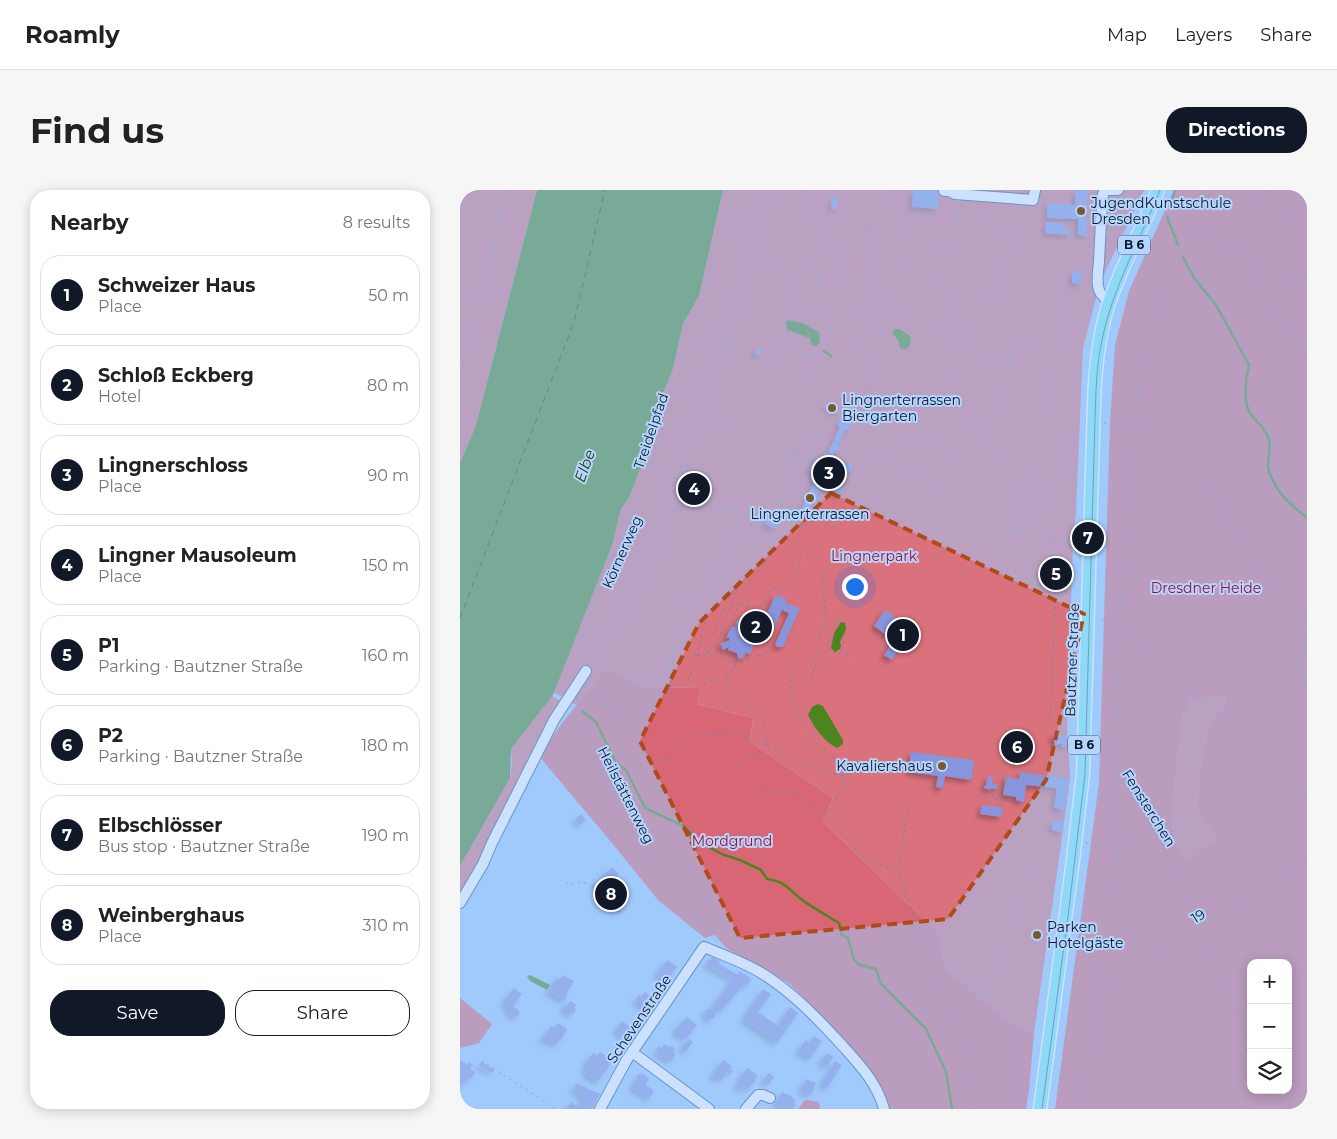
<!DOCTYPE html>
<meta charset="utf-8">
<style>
body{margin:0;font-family:Montserrat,sans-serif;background:#f6f6f6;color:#222}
.controls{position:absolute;right:15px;bottom:15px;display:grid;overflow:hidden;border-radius:10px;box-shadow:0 2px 12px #0003}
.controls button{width:45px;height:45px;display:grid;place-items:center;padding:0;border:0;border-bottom:1px solid #e0e0e0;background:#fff;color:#222;font:25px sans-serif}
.you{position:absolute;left:394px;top:396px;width:18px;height:18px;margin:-12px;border:4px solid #fff;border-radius:50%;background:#1a73e8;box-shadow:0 0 0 8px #1a73e833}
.badge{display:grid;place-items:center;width:32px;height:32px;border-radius:50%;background:#111827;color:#fff;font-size:16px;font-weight:700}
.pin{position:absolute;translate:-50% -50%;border:2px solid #fff;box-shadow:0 1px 5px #0006}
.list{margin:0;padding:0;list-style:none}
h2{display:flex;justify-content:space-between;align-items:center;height:65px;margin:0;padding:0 20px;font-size:21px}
h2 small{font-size:16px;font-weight:400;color:#767676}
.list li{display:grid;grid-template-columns:32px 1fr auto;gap:15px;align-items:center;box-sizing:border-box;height:80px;margin:0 10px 10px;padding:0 10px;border:1px solid #e0e0e0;border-radius:20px}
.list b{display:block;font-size:19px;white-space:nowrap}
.list p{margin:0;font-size:16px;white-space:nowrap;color:#767676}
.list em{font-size:16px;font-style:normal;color:#767676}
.actions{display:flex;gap:10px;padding:15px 20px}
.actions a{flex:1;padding:11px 0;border:1px solid #111827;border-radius:20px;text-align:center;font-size:18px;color:#111827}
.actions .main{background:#111827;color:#fff}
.icon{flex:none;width:28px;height:28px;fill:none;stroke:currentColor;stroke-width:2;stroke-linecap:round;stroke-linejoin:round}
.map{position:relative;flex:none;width:847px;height:919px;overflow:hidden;border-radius:20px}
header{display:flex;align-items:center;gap:30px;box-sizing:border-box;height:70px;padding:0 25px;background:#fff;border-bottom:1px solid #e0e0e0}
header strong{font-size:24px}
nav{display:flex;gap:28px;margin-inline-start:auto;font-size:18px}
.intro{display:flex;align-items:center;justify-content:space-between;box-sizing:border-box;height:120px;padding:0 30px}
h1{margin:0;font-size:35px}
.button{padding:12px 22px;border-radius:20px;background:#111827;color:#fff;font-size:18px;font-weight:700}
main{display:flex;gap:30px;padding:0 30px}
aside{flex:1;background:#fff;border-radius:20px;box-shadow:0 2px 12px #0003}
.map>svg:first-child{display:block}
.green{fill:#da727d}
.forest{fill:#d96674;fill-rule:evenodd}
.water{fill:#4b8520}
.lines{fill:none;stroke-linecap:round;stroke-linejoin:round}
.stream{stroke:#4b8520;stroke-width:2.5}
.ferry{stroke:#1e350e;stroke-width:1;stroke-dasharray:6 5;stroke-linecap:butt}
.building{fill:#8795dc;filter:url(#shadow)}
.minor-casing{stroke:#26548c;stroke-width:12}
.major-casing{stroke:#fff;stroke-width:15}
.path{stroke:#698ab2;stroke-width:1;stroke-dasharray:2.5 4;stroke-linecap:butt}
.minor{stroke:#fff;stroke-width:10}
.major{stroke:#78eded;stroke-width:12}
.tram{stroke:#456183;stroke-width:1}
.marked{fill:none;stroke:#b04a16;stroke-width:4;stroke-dasharray:10 6;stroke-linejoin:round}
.poi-dot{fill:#77592d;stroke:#b7d5fc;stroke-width:2}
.labels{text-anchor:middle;stroke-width:4;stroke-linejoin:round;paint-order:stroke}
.shield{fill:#b7d5fc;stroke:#3c536f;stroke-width:1}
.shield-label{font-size:12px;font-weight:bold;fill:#071b32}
.poi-label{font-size:14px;fill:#071b32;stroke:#b7d5fc;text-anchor:start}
.street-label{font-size:14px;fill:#071b32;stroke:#b7d5fc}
.park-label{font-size:14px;fill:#a10e36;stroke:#b7d5fc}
.water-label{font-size:15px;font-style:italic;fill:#1e350e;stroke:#b7d5fc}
</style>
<header>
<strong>Roamly</strong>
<nav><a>Map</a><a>Layers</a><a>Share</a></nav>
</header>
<div class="intro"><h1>Find us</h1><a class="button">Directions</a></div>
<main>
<aside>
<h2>Nearby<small>8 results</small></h2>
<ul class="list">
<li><span class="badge">1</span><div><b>Schweizer Haus</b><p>Place</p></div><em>50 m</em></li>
<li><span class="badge">2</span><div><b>Schloß Eckberg</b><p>Hotel</p></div><em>80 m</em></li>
<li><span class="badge">3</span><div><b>Lingnerschloss</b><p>Place</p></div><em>90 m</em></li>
<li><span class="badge">4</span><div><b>Lingner Mausoleum</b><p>Place</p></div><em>150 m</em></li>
<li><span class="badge">5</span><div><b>P1</b><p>Parking · Bautzner Straße</p></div><em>160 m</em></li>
<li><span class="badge">6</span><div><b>P2</b><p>Parking · Bautzner Straße</p></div><em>180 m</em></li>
<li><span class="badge">7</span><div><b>Elbschlösser</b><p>Bus stop · Bautzner Straße</p></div><em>190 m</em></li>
<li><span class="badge">8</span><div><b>Weinberghaus</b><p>Place</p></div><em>310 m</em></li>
</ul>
<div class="actions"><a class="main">Save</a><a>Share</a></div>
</aside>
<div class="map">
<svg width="847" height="919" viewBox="0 0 847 919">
<defs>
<filter id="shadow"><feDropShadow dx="-3.5" dy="3.5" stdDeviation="2.5" flood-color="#0004"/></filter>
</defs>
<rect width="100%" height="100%" fill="#a1c9fc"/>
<g class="green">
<path d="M0,0H77L16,235L0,273Z"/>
<path d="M263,0H684L640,93L623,158L616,322L613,352L607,536L610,588L601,655L574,843L552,834L533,819L485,777L478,743L363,632L373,608L290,552L293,528L237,514L241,498L184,497L145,478L116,515L94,502L153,353L160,322L162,317L169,308L189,256L196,241L200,220L201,208L213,179L223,134L239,106Z"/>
<path d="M765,504L767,510L749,536L740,581L737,618L758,648L726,671L714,650L713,609L722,527L732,509Z"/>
<path d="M92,506L104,513L0,708V676L50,588L52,573L51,559Z"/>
</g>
<g class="forest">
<path d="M714,0H847V919H595L639,593L650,233L655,155L669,101ZM765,505L767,510L749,536L740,581L737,618L757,648L726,671L714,650L713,609L722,527L732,509ZM791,773H828V900H791Z"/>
<path d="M145,478L184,497L241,498L237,514L293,528L290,552L373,608L363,632L478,743L485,777L533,819L552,834L574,843L569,900L566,919H427L363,829L330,794L266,758L255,745L245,748L198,710L157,659L79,566L103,532Z"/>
<path d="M0,808L32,834L19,853L0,858Z"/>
<path d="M345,910L359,912L360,919H338Z"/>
</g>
<g class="water">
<path d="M77,0H263L239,106L223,134L213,179L201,208L200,220L196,241L189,256L169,308L162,317L160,322L153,353L93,505L51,559L50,588L0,676V273L16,235Z"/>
<path d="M328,130L342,133L359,142L360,152L358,155L354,156L351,154L350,148L327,140L326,132Z"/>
<path d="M434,139H439L450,146C452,154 449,162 440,158L438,150L433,144V141Z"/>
<path d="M381,432L385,433C388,440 383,445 380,452L381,456L380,459L375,462L371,458L374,443Z"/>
<path d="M358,514L363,516L383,550V554L377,558C363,551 355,538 348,525L352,517Z"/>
<path d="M70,785L90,795L87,800L70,791L67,786Z"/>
</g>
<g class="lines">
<g class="stream">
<path d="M711,13L715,0"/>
<path d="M707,27L718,55"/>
<path d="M723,67L734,88L756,115L789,175C786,187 783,209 789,221C794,231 806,237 809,250C811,258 808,268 808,277C808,281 810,284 812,288C819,306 833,316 847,328"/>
<path d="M364,161L371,166"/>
<path d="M122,521L136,532L156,573L166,580L185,618L223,636L239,652L264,665L280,670L301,680L307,689C326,692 327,698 341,709C353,718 366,725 379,733L382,745L388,748L394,770L400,775L416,779L420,792L426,799L466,839L486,882L492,919"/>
</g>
<path class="ferry" d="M0,428L114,132L145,0"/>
</g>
<g class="building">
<path d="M453,0H477V3H479L478,19L452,17Z"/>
<path d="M616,0H628L626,30H627V46L618,45V29L587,28V13L615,15Z"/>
<path d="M372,8L378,9L377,19H371Z"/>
<path d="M586,32L605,33L604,41H611V45L585,43Z"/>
<path d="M612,81H621V94L612,93Z"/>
<path d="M296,158L301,159L299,165L294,164Z"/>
<path d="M370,212L378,216L377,219L380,221L378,224L364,217L366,214L368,215Z"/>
<path d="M385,228L390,230L389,231L391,234L389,240H385L378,255L380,256L378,260L376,259L373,265L376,267L375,268L387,274L388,273L392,274L393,278L392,281L389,282L382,296L383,299L382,303L378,304L375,302L374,300L362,294L357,306L359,307L356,315L353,314L346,328L343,329L340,328L338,324L340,319L341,320L354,293L351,291L354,283L349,281L356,267L361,269L365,262L368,263L380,237L378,234L380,229L382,230Z"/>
<path d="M308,328L317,332L318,335L317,337L313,338L305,334Z"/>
<path d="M315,405L327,409L325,413L340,418L323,457H317L315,455L329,423L322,420L310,448L302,445L301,448L296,449L291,463L289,464L286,462L284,467L280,469L278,468L277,463L268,460L269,457L263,460L260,454L270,450L269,448H266L271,438L274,436L276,437L277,435H275L277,430L279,431L282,426L293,430L295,425L299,424L300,422L304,420L308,422Z"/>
<path d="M425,420L439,430L437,433L450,442L432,470L424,465L438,444L431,440L428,446L414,436Z"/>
<path d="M593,544H601V546L607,545V557H602V553L601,554L596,555L595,552H594Z"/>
<path d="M451,562L513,570V572L515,575L513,576L512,583L514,586L511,588V590L485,586L483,598L476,597L478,586L449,582Z"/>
<path d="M560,582L609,589L604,620L594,618L597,598L566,595L564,612L556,610V607L543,605L546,587L559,589Z"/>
<path d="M528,586L533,587L532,594H538L537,599L531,598V600L524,598L525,595H526Z"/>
<path d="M522,615L543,618L541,627L520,624Z"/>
<path d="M121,624L126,630L120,635L115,629Z"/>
<path d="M596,630L604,631L602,643L592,640L593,631H596Z"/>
<path d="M152,677L159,684L149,695L167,713L160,721L134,695Z"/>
<path d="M252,767L260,771L259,774L278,785L279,781L291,788L287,796L284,794L283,795L261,821L253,815L268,797L267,796L273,789L246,775L249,769L250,770Z"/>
<path d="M207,770L217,777L206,792L196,785Z"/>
<path d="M103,785L114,791L106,804L107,805L104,811L88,801L97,788L100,790Z"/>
<path d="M54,798L62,804L53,816L60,822L56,828L47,822L50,818L43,813Z"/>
<path d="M303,799L311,804L298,822L318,836L330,817L338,823L317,853L283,829Z"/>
<path d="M185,802L194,808L187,820L175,810L179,805L181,807Z"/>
<path d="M110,811L116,815L114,818L116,820L113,824L111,823L110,824L103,819L105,815L107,816Z"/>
<circle cx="250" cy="824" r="5.5"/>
<path d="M227,827L237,835L226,849L214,841Z"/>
<path d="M162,831L171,837L164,847L155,841Z"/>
<path d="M98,833L107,839L101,850L100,849L96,855L87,849L85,852L82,850L91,836L94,838Z"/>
<path d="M354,846L362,851L350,869L338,861L346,850L349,853Z"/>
<path d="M229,849L233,852L225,862L221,858Z"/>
<path d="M205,854L210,858L211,856L215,858L213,862L216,864L211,871L208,869L207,870L198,863L199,862L196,860L199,856L202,858Z"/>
<path d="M140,862L152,870L149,874L150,875L137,892L124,883L127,879L124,876L133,863L137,866Z"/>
<path d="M367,863L373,867L367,877L360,872Z"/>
<path d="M1,870L7,875L9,872L13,876L10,878L16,883L10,889L9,887L1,896L0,895V871Z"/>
<path d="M263,870L272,876L270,879L273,881L270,884L267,882L262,890L257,887L256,889L252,886Z"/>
<path d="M375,871L382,875L367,898L361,894Z"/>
<path d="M21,872L34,879L32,883L19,876Z"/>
<path d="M287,878L298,886L295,889L296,890L288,899L283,895L280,900L276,897L280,892L278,891Z"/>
<path d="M182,883L189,889L185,894L194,901L188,910L185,907L186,906L180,902L179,903L171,897L178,888L176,887L179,884L181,885Z"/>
<path d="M309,883L314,887L308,894L303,890Z"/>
<path d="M346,889L356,893L351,905L341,901Z"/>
<path d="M116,893L140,904L132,919H106L111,912L118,916L123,906L113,901Z"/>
<path d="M323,902L328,905L329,904L336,911L334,914L336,915L333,919H320L321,918L316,915L319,912L316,910Z"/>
</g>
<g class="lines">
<g class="minor-casing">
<g id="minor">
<path d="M645,0L643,4C641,27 640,49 639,72C638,81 636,92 639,100C641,106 645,108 650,110"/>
<path d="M648,0H658"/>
<path d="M484,1H489L495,4L573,10L575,0"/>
<path d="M0,713L23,674L32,653L94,530L126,481"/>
<path d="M172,862L249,919"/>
<path d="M140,919L166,871L244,757C263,765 286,773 303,784C333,803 356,827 380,853C398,873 417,892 424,919"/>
<path d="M286,919L298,905H303L310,908"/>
</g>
</g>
<g class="major-casing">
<path id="major" d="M580,919L613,670L623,584L634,214C635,182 638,150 647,119C660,78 682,40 698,0"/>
</g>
<g class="path">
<path d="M344,0V7H352L351,31L362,32"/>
<path d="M436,0L434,28L442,46"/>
<path d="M744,0L741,25L737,37L721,58L703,98L686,154L679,190L659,435L834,592L847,608"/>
<path d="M421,7H434"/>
<path d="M375,8L376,0"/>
<path d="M513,15L550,56L591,82L601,92L606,100V123L593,182V216L601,263L600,284L593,299"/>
<path d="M702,18L746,42L801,80L847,90"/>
<path d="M449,25L451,0"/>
<path d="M363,30L358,89L345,151L346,158L351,163L354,164L361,162L364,158L385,45C393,26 415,31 414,52L394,155L400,177L403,180L412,182"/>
<path d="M409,36L421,7L420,0"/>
<path d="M721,59L785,158L790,180L786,202L814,253V279L833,312L847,326"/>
<path d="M776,61L847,13"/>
<path d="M801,80L799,97L847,168"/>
<path d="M292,82L294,87L308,76L318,72L320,87C334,92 332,95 333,108C334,115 335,122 336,129L328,127L325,129L324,137L326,142C335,147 336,152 335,162L340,167L351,163"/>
<path d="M483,89L488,83L494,71L499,14"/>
<path d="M330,90L347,80H358"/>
<path d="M743,90L754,83L758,78C756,74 753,73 749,69C742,61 745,52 746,42C768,29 787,12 809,0"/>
<path d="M0,104L35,101L40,102L49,109"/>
<path d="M410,114L439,119L453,125L476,142L503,146L510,153L526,178L532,192L534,207L533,218"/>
<path d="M503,145L505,134L517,110L547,84"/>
<path d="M270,154L269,152L292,82L310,9L312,7L314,0"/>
<path d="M403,154L421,59"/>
<path d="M262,157L266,159L262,170L266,172"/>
<path d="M301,162L310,159L320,145L325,142"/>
<path d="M526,177L550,170L579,151L597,145L603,140"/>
<path d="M0,184L22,112L35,54L38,23L45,0"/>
<path d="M407,195L422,221L439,231L461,234L462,245L468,246L475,245L526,227L533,218L539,215L547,201L549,185L547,71C551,50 557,37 570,20"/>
<path d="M0,211L11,212L21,216"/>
<path d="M250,223L333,265L337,257L341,259"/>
<path d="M526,228C530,259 535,270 554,294"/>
<path d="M644,233H676L698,242L761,309L767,333L834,428L847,455"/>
<path d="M404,259L493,307L503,322L549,341L619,355"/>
<path d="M418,265L458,249L461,246"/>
<path d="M333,275L330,273L333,265L337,267"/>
<path d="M188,280L218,290"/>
<path d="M351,282L349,285L344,283L354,261L360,264L358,268"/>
<path d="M223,284L226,276"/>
<circle cx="573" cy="307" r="22"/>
<path d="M457,287L528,243"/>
<path d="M332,290L327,288L347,245L351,248"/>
<path d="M232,296L235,295L237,297L235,303"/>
<path d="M574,297V286"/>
<path d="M231,298L226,295L228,280L226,275L234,264L269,165L270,155L328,178L379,202V209L396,226L402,219L429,117L447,25L470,28L483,89L489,104V163L485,202L475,222L461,234"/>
<circle cx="573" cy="308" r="9"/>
<path d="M329,300L347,308"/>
<path d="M233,303L234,306L303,332"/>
<path d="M582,312L592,318"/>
<path d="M322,314L339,322"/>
<path d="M556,320L565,314"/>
<path d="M347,326L354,328L368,297"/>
<path d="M337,334L340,328"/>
<path d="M375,337L354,328L351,334L344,336L343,338L331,332L332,330L329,324L319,320L352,248L363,241L388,220"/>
<path d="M549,340L553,332L560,325"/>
<path d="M595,351L597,363"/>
<path d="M187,394L223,412L224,418L228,421"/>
<path d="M223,411L228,409L233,410"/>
<path d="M281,414L293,419L304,414L312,398L326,400L329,399C333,393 343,373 340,365C338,358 317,349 310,345"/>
<path d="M271,415L279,396"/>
<path d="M380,428C372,435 369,446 368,457L374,463H380L392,467"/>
<path d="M841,441V432L847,422"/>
<path d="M261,444V441L271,415L277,417"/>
<path d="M841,445V487L847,501"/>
<path d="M256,454L252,456L251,460L255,464L260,462"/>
<path d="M847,456L844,464L847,465"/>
<path d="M381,461C383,456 385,451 381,446"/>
<path d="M248,463V455L251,450L268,409L271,405L275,397L279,395L295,358L296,352L303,335L311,339L308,351L310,365L300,380L289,391L268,439L261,445L257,455L260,461L282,472"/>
<path d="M237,466L248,418L258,394L293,332"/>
<path d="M147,467L165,432L172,425L187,394L226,308L302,334"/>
<path d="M130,471L140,445L180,359L199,310L283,59L295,0"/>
<path d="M122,473C112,455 150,378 159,357C177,315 191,272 206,229C231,154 255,77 272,0"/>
<path d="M134,474L173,394L210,310L286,80L296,48L306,0"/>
<path d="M339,479C335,484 331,489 330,496C328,512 351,545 362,557C370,565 381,574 383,585C384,594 372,616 368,625"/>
<path d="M209,480L216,448L234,410L282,329"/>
<path d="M266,486L276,475L307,462"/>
<path d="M351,488L358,468V448L364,432L366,417L363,404L362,385L380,362"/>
<path d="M244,494L266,486C269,493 271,499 276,504C285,515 302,525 306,541C307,546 306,552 307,557L299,565L287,566L282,568L279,576L282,581L310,601L341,605L368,626L407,672L438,680"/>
<path d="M127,510C132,510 139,507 144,507C150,508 155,520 163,524L167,518C167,514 166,509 167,505C169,497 178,484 185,480L188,483L186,503L190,502L205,481L209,480C210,484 211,485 211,488C211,496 205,520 221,509L237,466L248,463L276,475"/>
<path d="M124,511L148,517L159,533L185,564L196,569L206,570L217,562L236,545L274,543L332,567L363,583L383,586L413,576"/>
<path d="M590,530L596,405"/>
<path d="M103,536L119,544L132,558L153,608L176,649L200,686L256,751"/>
<path d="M119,544L120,542L112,528L123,512"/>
<path d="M635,554L656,584"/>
<path d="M658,587L702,653L738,737L791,849"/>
<path d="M528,600L540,601"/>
<circle cx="532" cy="608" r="3"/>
<path d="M518,606L528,608"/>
<path d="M535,609L589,617"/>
<path d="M540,616L542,583"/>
<path d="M448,621L438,680L455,728L459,737L542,819L557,853L556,919"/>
<path d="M626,653H657L675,649L691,639"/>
<path d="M702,653L722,637"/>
<path d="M143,679C127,694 130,696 144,711"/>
<path d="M106,692L108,694L112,695L120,692L131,694"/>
<path d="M459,738L460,756L475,794L492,814L500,839L510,879L515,895L516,919"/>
<path d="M641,802L738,737L803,698L847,669"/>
<path d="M526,804L532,797L542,754L564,706L583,652"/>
<path d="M22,871L96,919"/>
<path d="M812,900L818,919"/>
<path d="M632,919L627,913V873L634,862L640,803L639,734L659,677L656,634L659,435L638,429"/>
</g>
<use href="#minor" class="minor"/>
<use href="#major" class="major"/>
<path class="tram" d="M582,919L608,726L625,584L635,230C636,203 636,176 642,150C653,97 680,50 700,0"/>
</g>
<path d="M0 0H847V919H0ZM371,303L624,424L586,590L488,729L280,748L180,551L239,433Z" fill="#a1c9fc" fill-opacity=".55" fill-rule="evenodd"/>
<path class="marked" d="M371,303L624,424L586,590L488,729L280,748L180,551L239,433Z"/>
<g class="poi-dot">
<circle cx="621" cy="21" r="5"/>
<circle cx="372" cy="218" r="5"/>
<circle cx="350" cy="308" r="5"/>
<circle cx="482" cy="576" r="5"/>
<circle cx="577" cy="745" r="5"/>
</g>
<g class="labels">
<g class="shield">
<rect x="658" y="45.5" width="32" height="19" rx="4"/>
<rect x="608" y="545.5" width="32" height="19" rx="4"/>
</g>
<g class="shield-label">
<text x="674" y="59">B 6</text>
<text x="624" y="559">B 6</text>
</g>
<g class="poi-label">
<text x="631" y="18">JugendKunstschule<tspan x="631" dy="16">Dresden</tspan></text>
<text x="382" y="215">Lingnerterrassen<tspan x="382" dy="16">Biergarten</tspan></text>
<text x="350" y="329" text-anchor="middle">Lingnerterrassen</text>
<text x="472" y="581" text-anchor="end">Kavaliershaus</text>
<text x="587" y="742">Parken<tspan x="587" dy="16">Hotelgäste</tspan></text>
</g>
<g class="street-label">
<text transform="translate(191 241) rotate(-71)" y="5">Treidelpfad</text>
<text transform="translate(162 362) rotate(-66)" y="5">Körnerweg</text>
<text transform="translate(612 470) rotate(-88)" y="5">Bautzner Straße</text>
<text transform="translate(166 605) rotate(63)" y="5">Heilstättenweg</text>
<text transform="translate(689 618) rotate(58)" y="5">Fensterchen</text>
<text transform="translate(738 726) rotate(-32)" y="5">19</text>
<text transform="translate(179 829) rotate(-56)" y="5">Schevenstraße</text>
</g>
<g class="park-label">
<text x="414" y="371">Lingnerpark</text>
<text x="746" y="403">Dresdner Heide</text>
<text x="272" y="656">Mordgrund</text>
</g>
<g class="water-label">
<text transform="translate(125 276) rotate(-70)" y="5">Elbe</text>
</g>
</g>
</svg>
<div class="controls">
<button>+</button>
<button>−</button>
<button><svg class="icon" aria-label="layers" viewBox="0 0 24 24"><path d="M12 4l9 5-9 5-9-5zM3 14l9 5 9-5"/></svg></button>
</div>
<div class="you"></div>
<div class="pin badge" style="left:443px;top:445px">1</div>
<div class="pin badge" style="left:296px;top:437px">2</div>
<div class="pin badge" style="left:369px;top:283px">3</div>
<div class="pin badge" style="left:234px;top:299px">4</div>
<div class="pin badge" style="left:596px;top:384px">5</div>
<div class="pin badge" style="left:557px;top:557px">6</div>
<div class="pin badge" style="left:628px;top:348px">7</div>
<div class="pin badge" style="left:151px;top:704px">8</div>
</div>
</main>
